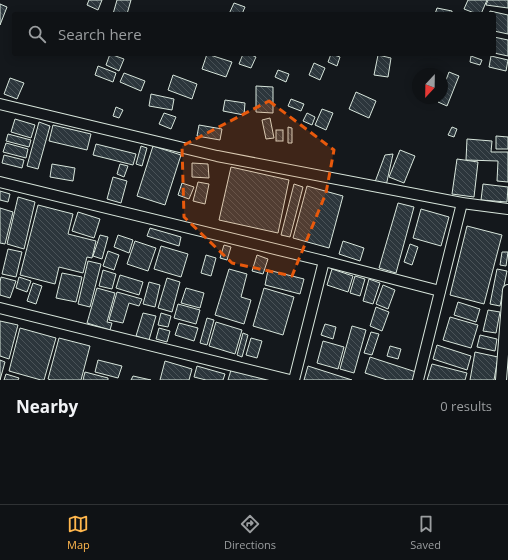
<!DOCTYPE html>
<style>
body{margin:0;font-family:"Open Sans",sans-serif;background:#181b1e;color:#f1f3f6}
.compass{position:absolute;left:412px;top:68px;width:36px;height:36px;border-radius:50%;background:#0f1215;box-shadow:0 2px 10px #0003;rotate:202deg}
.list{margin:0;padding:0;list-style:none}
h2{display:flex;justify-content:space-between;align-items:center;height:52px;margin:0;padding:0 16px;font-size:17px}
h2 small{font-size:13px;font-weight:400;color:#9b9ea0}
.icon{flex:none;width:22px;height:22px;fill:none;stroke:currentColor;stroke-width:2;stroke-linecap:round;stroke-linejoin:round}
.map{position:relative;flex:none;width:508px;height:380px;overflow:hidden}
.search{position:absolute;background:#0f1215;box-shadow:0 2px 10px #0003;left:12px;right:12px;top:12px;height:44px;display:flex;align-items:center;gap:10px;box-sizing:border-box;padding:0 14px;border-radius:4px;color:#9b9ea0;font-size:15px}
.sheet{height:124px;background:#0f1215}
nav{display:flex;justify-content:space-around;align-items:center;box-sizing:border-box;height:56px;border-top:1px solid #2f3234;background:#0f1215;font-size:11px;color:#9b9ea0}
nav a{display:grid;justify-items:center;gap:2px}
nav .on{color:#ffb74d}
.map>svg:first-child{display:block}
.building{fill:url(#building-back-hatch);stroke:#d8e6dc}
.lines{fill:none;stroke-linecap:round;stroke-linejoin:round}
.minor-casing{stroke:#d8e6dc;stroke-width:12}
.minor{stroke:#14181c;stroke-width:10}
.marked{fill:#e8590c;fill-opacity:0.2;stroke:#e8590c;stroke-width:3;stroke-dasharray:8 5;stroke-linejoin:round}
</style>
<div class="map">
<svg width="508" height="380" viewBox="0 0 508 380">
<defs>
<pattern id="building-back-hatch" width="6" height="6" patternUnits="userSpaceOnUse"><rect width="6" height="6" fill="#2c363c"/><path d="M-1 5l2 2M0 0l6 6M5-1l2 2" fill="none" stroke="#4a5358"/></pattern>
</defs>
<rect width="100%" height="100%" fill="#14181c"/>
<g class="building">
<path d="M89,0H102L98,10L87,5Z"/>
<path d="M117,0H131L127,14H113Z"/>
<path d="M468,0H487L481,14H477L464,9Z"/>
<path d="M488,0H508V8L486,5Z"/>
<path d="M234,3L245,7L242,14H229Z"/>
<path d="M0,4L7,7L0,25Z"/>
<path d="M437,8L452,11V14H435Z"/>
<path d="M490,11L508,15V34L494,31V14H489Z"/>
<path d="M494,37L508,40V56L494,53Z"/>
<path d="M110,54L124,59L119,71L106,65Z"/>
<path d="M207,54L232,62L226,77L202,69Z"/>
<path d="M243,54H249L256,57L251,68L239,64Z"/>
<path d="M331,54L340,57L337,66L328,62Z"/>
<path d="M378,55L391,58L388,77L374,75Z"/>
<path d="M471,56L482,60L480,65L470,62Z"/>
<path d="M491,56L508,60L506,71L489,67Z"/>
<path d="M314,63L325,68L320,80L309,75Z"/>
<path d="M98,66L116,73L113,82L95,75Z"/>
<path d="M278,70L289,74L286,82L275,77Z"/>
<path d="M449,72L459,76L447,106L438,102L439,98H442V91Z"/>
<path d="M124,73L145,81L141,91L120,82Z"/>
<path d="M173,75L197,84L192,99L168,90Z"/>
<path d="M10,78L24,83L17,99L4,94Z"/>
<path d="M256,86L273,87V113L256,112Z"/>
<path d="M356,92L376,101L369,118L349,109Z"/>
<path d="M151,94L174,99L172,110L149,106Z"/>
<path d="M291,99L304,104L301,111L288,106Z"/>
<path d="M225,100L245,103L244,115L223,111Z"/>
<path d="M116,107L123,110L119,118L113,116Z"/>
<path d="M322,109L333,113L326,130L315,125Z"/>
<path d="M164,113L176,117L171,129L159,124Z"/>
<path d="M307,113L315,117L312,125L303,121Z"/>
<path d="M270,118L274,138L266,139L262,120Z"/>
<path d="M15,119L35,125L31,138L11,132Z"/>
<path d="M39,122L50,126L38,169L27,166Z"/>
<path d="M53,125L91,134L87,150L49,141Z"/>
<path d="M199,125L222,129L220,140L197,136Z"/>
<path d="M288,127L292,128V143H288Z"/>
<path d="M452,127L457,129L454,137L448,135Z"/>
<rect x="276" y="130" width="7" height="11"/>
<path d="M8,134L31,140L29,147L6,141Z"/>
<path d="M496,136L508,137V149H496Z"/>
<path d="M467,139L492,141L491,152H508V182L497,181L498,161L466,160Z"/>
<path d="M6,143L28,149L26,158L3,152Z"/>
<path d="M96,144L136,154L133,165L93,155Z"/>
<path d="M141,146L147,148L142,166L136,164Z"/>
<path d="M153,146L181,155L165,205L137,196Z"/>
<path d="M400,150L415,156L404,183L389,177Z"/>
<path d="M393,154L386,186L375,182L385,155Z"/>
<path d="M4,155L24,160L22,168L2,163Z"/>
<path d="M457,159L478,162L474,197L452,194Z"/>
<path d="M192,163L208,164L209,178L192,177Z"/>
<path d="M52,164L75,168L73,181L50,177Z"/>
<path d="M120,164L128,166L124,177L117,174Z"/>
<path d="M231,167L289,180L278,233L219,220Z"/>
<path d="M113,177L127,181L121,203L107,199Z"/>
<path d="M198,182L209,184L205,204L193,201Z"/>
<path d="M182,183L194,187L189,199L178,195Z"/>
<path d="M294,184L303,187L290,237L281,235Z"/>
<path d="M483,184L508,187L507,202L481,200Z"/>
<path d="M307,186L343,196L329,248L293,238Z"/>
<path d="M0,191L10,194L8,202L0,200Z"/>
<path d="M18,197L35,202L24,249L7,244Z"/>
<path d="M398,203L414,207L396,273L379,268Z"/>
<path d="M38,205L73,214L68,234L96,241L92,258L87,257L83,273L59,267L55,284L20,275Z"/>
<path d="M0,208L13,212L5,244L0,243Z"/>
<path d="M421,209L449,217L441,246L413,238Z"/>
<path d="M78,212L100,219L94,238L72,231Z"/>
<path d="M467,226L502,235L484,304L450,295Z"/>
<path d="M150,228L181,237L179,246L147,236Z"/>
<path d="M100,235L108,237L102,259L93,256Z"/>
<path d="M118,235L133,240L129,253L114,247Z"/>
<path d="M135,241L156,248L148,271L127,264Z"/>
<path d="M343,241L364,248L360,261L339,254Z"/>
<path d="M410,244L418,247L412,265L404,262Z"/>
<path d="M224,245L231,247L227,260L220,258Z"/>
<path d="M161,246L188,254L181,277L154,269Z"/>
<path d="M8,249L22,252L16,277L2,274Z"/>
<path d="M108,251L119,255L114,270L103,266Z"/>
<path d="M502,252H508L506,266L500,265Z"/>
<path d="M206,255L216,258L211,276L201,273Z"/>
<path d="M257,255L268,259L263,274L252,271Z"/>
<path d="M88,261L101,264L90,307L78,304Z"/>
<path d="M229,269L247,274L241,297L251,300L244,324L215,315Z"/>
<path d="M332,269L353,276L348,292L327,285Z"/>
<path d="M497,269L507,271L500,306L490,304Z"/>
<path d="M103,270L116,274L112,289L99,286Z"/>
<path d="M268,270L304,279L300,294L265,285Z"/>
<path d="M62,273L82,277L76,302L56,298Z"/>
<path d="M120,275L143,282L139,295L116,288Z"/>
<path d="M355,276L365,279L360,296L350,293Z"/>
<path d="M1,277L16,281L10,298L0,295V282Z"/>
<path d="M19,277L31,281L27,292L16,288Z"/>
<path d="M167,278L180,282L172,312L158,308Z"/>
<path d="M369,279L380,283L373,304L363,301Z"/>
<path d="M149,282L160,285L155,307L143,304Z"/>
<path d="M33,283L42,286L36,304L27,301Z"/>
<path d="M383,285L395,290L388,309L376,304Z"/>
<path d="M97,288L115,293L107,322L112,323L110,330L87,323Z"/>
<path d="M186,288L204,293L200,308L181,303Z"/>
<path d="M264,288L294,297L283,335L253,326Z"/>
<path d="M117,292L142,299L139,306L129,303L123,323L109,320Z"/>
<path d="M458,302L480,309L476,322L454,315Z"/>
<path d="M178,304L200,310L196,324L174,318Z"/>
<path d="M376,307L389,312L382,331L370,326Z"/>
<path d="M488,310L500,312L496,333L483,331Z"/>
<path d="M143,313L156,316L149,340L136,336Z"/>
<path d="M161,313L171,316L168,327L158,325Z"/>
<path d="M450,317L478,325L471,348L443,340Z"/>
<path d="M207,318L214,320L207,345L200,343Z"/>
<path d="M0,321L18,325L9,359L0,356Z"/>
<path d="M216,322L242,330L235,354L209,346Z"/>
<path d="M179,323L198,328L194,341L175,335Z"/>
<path d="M325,324L336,327L333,339L321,335Z"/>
<path d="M352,326L366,330L354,373L340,369Z"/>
<path d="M20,328L56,338L44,380H41L9,371Z"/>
<path d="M159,328L170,331L167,342L156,339Z"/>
<path d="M371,332L379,334L372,355L364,353Z"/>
<path d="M243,333L248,335L242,357L237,355Z"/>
<path d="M480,335L497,339L495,351L477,347Z"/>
<path d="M59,338L90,346L81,380H51L48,379Z"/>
<path d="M251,338L262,341L257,358L246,355Z"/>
<path d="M323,341L344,347L338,369L317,363Z"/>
<path d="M437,345L471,356L467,370L433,359Z"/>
<path d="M390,346L401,349L398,359L387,356Z"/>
<path d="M475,352L498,357L494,380H470Z"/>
<path d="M370,357L416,372L414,380H387L365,373Z"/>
<path d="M0,360L5,362L0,380Z"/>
<path d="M98,360L122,366L118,378L95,372Z"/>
<path d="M165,361L192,369L189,380H160Z"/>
<path d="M432,364L467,373L465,380H427Z"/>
<path d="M197,366L225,374L223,380H206L194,377Z"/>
<path d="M308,366L352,380H304Z"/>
<path d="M231,370L270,380H228Z"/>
<path d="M85,372L108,378V380H83Z"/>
<path d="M6,374L19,378L18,380H4Z"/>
<path d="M133,376L151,380H131Z"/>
</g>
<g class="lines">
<g class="minor-casing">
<g id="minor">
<path d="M0,104L217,156L462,203L508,209"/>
<path d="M0,182L324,261L440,291"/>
<path d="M0,308L290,380"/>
<path d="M294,380L324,261"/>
<path d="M418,380L462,203"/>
<path d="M501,380L508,290"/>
</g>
</g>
<use href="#minor" class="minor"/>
</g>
<path class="marked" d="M269,101L334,150L326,193L292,276L232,263L184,217L182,146Z"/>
</svg>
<svg class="compass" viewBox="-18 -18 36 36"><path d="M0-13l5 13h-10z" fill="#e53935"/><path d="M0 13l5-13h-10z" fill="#9b9ea0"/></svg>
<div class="search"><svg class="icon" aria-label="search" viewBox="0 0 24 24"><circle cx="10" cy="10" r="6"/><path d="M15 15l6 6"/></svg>Search here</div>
</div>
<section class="sheet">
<h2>Nearby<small>0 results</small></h2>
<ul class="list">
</ul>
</section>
<nav>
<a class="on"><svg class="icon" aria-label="map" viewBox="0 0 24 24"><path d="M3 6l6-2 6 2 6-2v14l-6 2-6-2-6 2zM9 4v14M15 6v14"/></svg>Map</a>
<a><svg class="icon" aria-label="directions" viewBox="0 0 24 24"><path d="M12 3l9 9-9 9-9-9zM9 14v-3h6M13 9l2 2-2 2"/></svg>Directions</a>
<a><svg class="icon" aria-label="saved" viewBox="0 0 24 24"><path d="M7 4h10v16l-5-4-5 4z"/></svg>Saved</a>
</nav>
